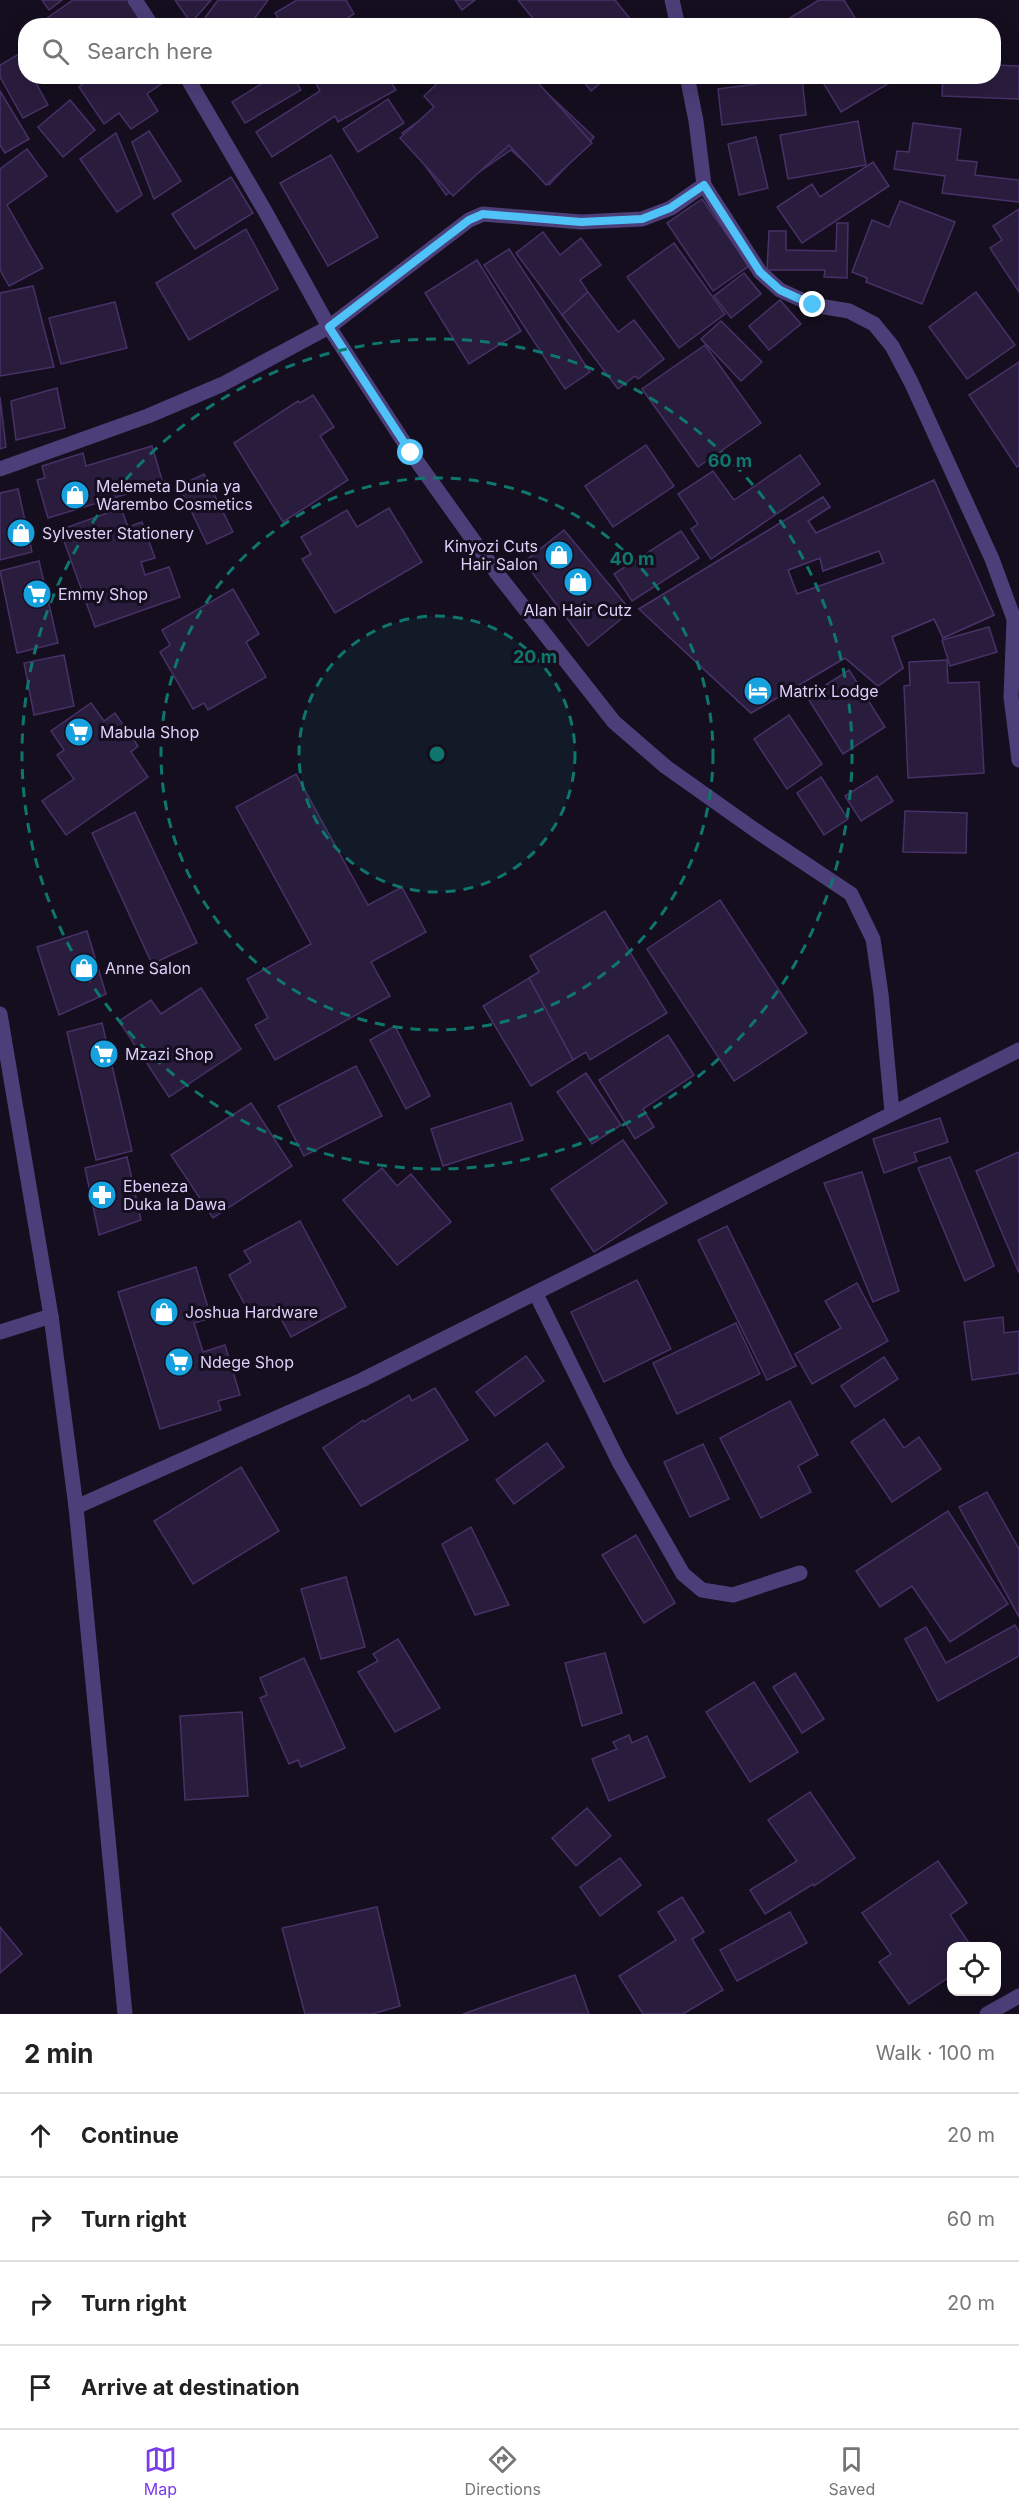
<!DOCTYPE html>
<meta charset="utf-8">
<style>
body{margin:0;font-family:Inter,sans-serif;background:#f2f2f2;color:#222}
.controls{position:absolute;right:18px;bottom:18px;display:grid;overflow:hidden;border-radius:12px;box-shadow:0 6px 24px #0002}
.controls button{width:54px;height:54px;display:grid;place-items:center;padding:0;border:0;border-bottom:2px solid #e0e0e0;background:#fff;color:#222;font:30px sans-serif}
.stop{position:absolute;width:18px;height:18px;margin:-14px;border:4px solid #4fc3f7;border-radius:50%;background:#fff}
.stop.end{background:#4fc3f7;border-color:#fff;box-shadow:0 2px 6px #0008}
.list{margin:0;padding:0;list-style:none}
h2{display:flex;justify-content:space-between;align-items:center;height:78px;margin:0;padding:0 24px;font-size:26px}
h2 small{font-size:20px;font-weight:400;color:#767676}
.list li{display:grid;grid-template-columns:39px 1fr auto;gap:18px;align-items:center;box-sizing:border-box;height:84px;padding:0 24px;border-top:2px solid #e0e0e0}
.list b{display:block;font-size:22px;white-space:nowrap}
.list em{font-size:20px;font-style:normal;color:#767676}
.icon{flex:none;width:33px;height:33px;fill:none;stroke:currentColor;stroke-width:2;stroke-linecap:round;stroke-linejoin:round}
.map{position:relative;flex:none;width:1019px;height:2014px;overflow:hidden}
.search{position:absolute;background:#fff;box-shadow:0 6px 24px #0002;left:18px;right:18px;top:18px;height:66px;display:flex;align-items:center;gap:15px;box-sizing:border-box;padding:0 21px;border-radius:24px;color:#767676;font-size:22px}
.sheet{height:414px;background:#fff}
nav{display:flex;justify-content:space-around;align-items:center;box-sizing:border-box;height:84px;border-top:2px solid #e0e0e0;background:#fff;font-size:16px;color:#767676}
nav a{display:grid;justify-items:center;gap:3px}
nav .on{color:#7c3aed}
.map>svg:first-child{display:block}
.building{fill:#2a1c3d;stroke:#473167;stroke-width:1.5;fill-rule:evenodd}
.lines{fill:none;stroke-linecap:round;stroke-linejoin:round}
.street{stroke:#4c3e78;stroke-width:15}
.route{stroke:#4fc3f7;stroke-width:8}
.ring{fill:none;stroke:#0f766e;stroke-width:3;stroke-dasharray:10 8}
.labels{text-anchor:middle;stroke-width:6;stroke-linejoin:round;paint-order:stroke}
.poi-label{font-size:16px;fill:#ded0fa;stroke:#140e1e;text-anchor:start}
.centre{fill:#0f766e;stroke:#140e1e;stroke-width:3}
.ring-label{font-size:18px;text-anchor:middle;font-weight:bold;fill:#0f766e;stroke:#140e1e;stroke-width:6;stroke-linejoin:round;paint-order:stroke}
</style>
<div class="map">
<svg width="1019" height="2014" viewBox="0 0 1019 2014">
<rect width="100%" height="100%" fill="#140e1e"/>
<g class="building">
<path d="M42,0H62L49,10Z"/>
<path d="M73,0H130L145,23L141,26L37,25Z"/>
<path d="M175,0H211L191,23Z"/>
<path d="M218,0H268L249,26H199Z"/>
<path d="M297,0H346L354,14L335,26H278L281,23L275,13Z"/>
<path d="M455,0H475L462,10Z"/>
<path d="M518,0H615L636,26H539Z"/>
<path d="M819,0H844L860,26H787L785,21Z"/>
<path d="M19,54L26,65V76H32L48,105L23,118L0,77V65Z"/>
<path d="M994,65L1019,66V99L942,96L943,76H994Z"/>
<path d="M93,76H160L164,82L147,94L158,111L131,129L119,113L104,124L79,87Z"/>
<path d="M274,76H293L301,90L245,123L232,102Z"/>
<path d="M312,76H387L396,90L338,122L335,116L272,157L256,132L320,91Z"/>
<path d="M445,76H529L594,137L549,185L511,150L446,195L402,133L436,109L425,96Z"/>
<path d="M445,76H532L592,143L546,185L509,145L453,196L400,138L434,107L424,96Z"/>
<path d="M579,76H609L591,91Z"/>
<path d="M819,76H891L894,80L841,112Z"/>
<path d="M802,78L806,115L722,125L718,89Z"/>
<path d="M0,91L29,139L5,153L0,145Z"/>
<path d="M388,99L404,123L358,152L343,129Z"/>
<path d="M70,100L95,130L63,157L38,127Z"/>
<path d="M858,121L866,165L788,179L780,135Z"/>
<path d="M913,123L961,129L957,160L977,162L975,175L1019,180V202L942,193L945,176L894,169L897,151L909,152Z"/>
<path d="M149,131L181,181L154,199L132,142Z"/>
<path d="M116,133L142,195L117,212L80,159Z"/>
<path d="M756,137L768,188L739,195L728,144Z"/>
<path d="M27,149L47,176L7,205L43,268L9,286L0,270V169Z"/>
<path d="M331,155L378,237L328,266L280,183Z"/>
<path d="M873,162L889,186L802,243L777,207L812,184L820,197Z"/>
<path d="M231,177L253,213L195,249L172,214Z"/>
<path d="M702,199L749,266L713,291L667,223Z"/>
<path d="M900,201L955,222L922,304L866,282L867,278L852,272L872,220L889,227Z"/>
<path d="M1019,209V292L990,248L1002,240L993,226Z"/>
<path d="M837,223H848L847,278L824,277L825,270H767L769,231H786V250L836,251Z"/>
<path d="M246,229L278,289L189,340L156,283Z"/>
<path d="M543,232L560,255L581,238L601,265L580,280L588,292L562,315L516,253Z"/>
<path d="M674,243L725,314L679,348L627,277Z"/>
<path d="M509,249L590,372L565,389L484,265Z"/>
<path d="M477,260L521,331L469,364L425,293Z"/>
<path d="M744,273L761,294L731,318L714,296Z"/>
<path d="M33,286L54,367L0,376V293Z"/>
<path d="M588,292L618,332L634,320L664,359L638,379L635,376L618,389L562,315Z"/>
<path d="M976,292L1015,345L967,379L929,327Z"/>
<path d="M780,300L801,324L769,350L749,326Z"/>
<path d="M115,302L127,348L61,364L49,318Z"/>
<path d="M721,321L762,362L741,381L701,339Z"/>
<path d="M705,345L761,423L698,467L642,389Z"/>
<path d="M1019,362V465L1017,467L969,395Z"/>
<path d="M57,388L65,428L16,440L11,401Z"/>
<path d="M313,395L334,427L320,436L348,480L283,522L234,443L298,401L300,403Z"/>
<path d="M0,397L6,447L0,449Z"/>
<path d="M646,445L674,486L613,527L585,486Z"/>
<path d="M152,446L163,483L48,518L37,480L45,478L42,466L83,453L86,466Z"/>
<path d="M800,455L820,484L711,559L691,529L698,524L678,494L713,471L734,500Z"/>
<path d="M204,474L233,532L207,544L179,486Z"/>
<path d="M934,480L994,615L943,638L934,619L892,637L903,668L878,686L845,658L751,713L639,609L823,497L830,507L808,521L816,533ZM879,551L884,563L797,594L788,570L820,558L823,571Z"/>
<path d="M934,480L994,615L943,638L934,619L892,637L903,668L878,686L845,658L751,713L639,609L823,497L830,507L808,521L816,533ZM879,551L884,563L797,594L788,570L820,558L823,571Z"/>
<path d="M18,489L32,552L0,560V493Z"/>
<path d="M121,508L128,527L142,522L155,558L141,562L145,575L169,567L180,597L95,627L60,530Z"/>
<path d="M389,508L422,562L335,613L302,559L311,554L301,537L347,510L357,527Z"/>
<path d="M564,530L631,611L588,646L524,562Z"/>
<path d="M681,531L699,558L632,601L614,574Z"/>
<path d="M39,561L58,643L17,653L0,571Z"/>
<path d="M233,589L259,634L246,642L266,677L208,710L204,703L193,709L160,652L170,645L162,630Z"/>
<path d="M989,627L997,652L950,666L942,640Z"/>
<path d="M64,655L74,706L34,715L24,663Z"/>
<path d="M947,660L948,683L979,682L984,773L908,778L904,686L910,685L909,662Z"/>
<path d="M849,670L885,727L843,754L807,697Z"/>
<path d="M91,703L104,721L115,713L138,746L131,752L148,777L66,835L42,801L74,779L57,755L64,750L51,731Z"/>
<path d="M789,715L822,764L787,789L754,739Z"/>
<path d="M296,774L368,905L402,887L426,932L371,962L390,996L275,1060L255,1025L268,1018L247,979L311,944L236,807Z"/>
<path d="M877,776L893,801L861,821L845,796Z"/>
<path d="M821,777L848,819L824,835L797,793Z"/>
<path d="M905,811L967,813L966,853L903,852Z"/>
<path d="M135,812L197,943L152,964L92,833Z"/>
<path d="M720,900L807,1033L734,1081L647,949Z"/>
<path d="M605,911L667,1013L590,1060L586,1052L573,1060L529,978L539,972L530,956Z"/>
<path d="M87,931L106,994L59,1015L37,947Z"/>
<path d="M529,978L573,1060L531,1086L483,1006Z"/>
<path d="M201,988L241,1049L169,1097L119,1021L151,1000L161,1014Z"/>
<path d="M102,1023L132,1151L96,1160L67,1032Z"/>
<path d="M395,1026L430,1096L406,1109L370,1040Z"/>
<path d="M668,1035L694,1075L643,1109L654,1127L635,1139L599,1080Z"/>
<path d="M356,1066L382,1116L304,1156L278,1106Z"/>
<path d="M586,1073L621,1125L592,1144L557,1092Z"/>
<path d="M251,1103L292,1166L213,1218L171,1155Z"/>
<path d="M511,1103L523,1140L443,1166L431,1129Z"/>
<path d="M940,1118L948,1142L914,1153L917,1161L884,1173L873,1139Z"/>
<path d="M623,1140L667,1203L594,1252L551,1189Z"/>
<path d="M1019,1152V1273L976,1171Z"/>
<path d="M127,1157L141,1220L99,1235L85,1168Z"/>
<path d="M950,1157L994,1266L965,1281L918,1168Z"/>
<path d="M382,1168L397,1186L411,1174L451,1222L397,1265L343,1200Z"/>
<path d="M862,1172L899,1291L873,1302L824,1183Z"/>
<path d="M300,1221L346,1307L291,1337L274,1306L252,1318L229,1275L251,1262L244,1251Z"/>
<path d="M727,1226L796,1366L767,1380L698,1240Z"/>
<path d="M196,1267L211,1318L194,1323L203,1352L225,1345L240,1395L218,1401L221,1410L160,1429L118,1292Z"/>
<path d="M637,1280L671,1349L604,1382L571,1312Z"/>
<path d="M857,1283L888,1341L812,1384L795,1354L841,1328L825,1301Z"/>
<path d="M1003,1317L1004,1333L1019,1331V1373L972,1380L964,1322Z"/>
<path d="M736,1323L760,1374L677,1414L653,1363Z"/>
<path d="M526,1356L544,1381L495,1416L476,1392Z"/>
<path d="M884,1357L898,1379L855,1407L841,1386Z"/>
<path d="M435,1388L468,1440L361,1506L323,1448L363,1420L364,1422L409,1395L412,1401Z"/>
<path d="M790,1401L818,1455L798,1466L811,1492L761,1518L720,1438Z"/>
<path d="M884,1419L904,1448L919,1437L941,1469L892,1502L851,1442Z"/>
<path d="M547,1443L564,1467L514,1504L496,1480Z"/>
<path d="M703,1444L729,1499L690,1517L664,1462Z"/>
<path d="M241,1467L279,1531L193,1584L154,1521Z"/>
<path d="M987,1492L1019,1549V1617L959,1507Z"/>
<path d="M948,1511L1008,1604L950,1642L912,1586L880,1607L856,1571Z"/>
<path d="M471,1527L509,1605L475,1615L442,1544Z"/>
<path d="M636,1535L675,1603L644,1623L602,1555Z"/>
<path d="M346,1577L365,1647L321,1659L301,1589Z"/>
<path d="M1015,1625L1019,1632V1656L938,1701L905,1639L926,1627L946,1663Z"/>
<path d="M398,1639L440,1708L395,1732L358,1672L378,1661L373,1654Z"/>
<path d="M605,1653L622,1713L582,1726L565,1663Z"/>
<path d="M304,1658L345,1748L301,1767L298,1760L289,1764L260,1698L267,1695L260,1678Z"/>
<path d="M795,1673L824,1719L802,1733L773,1687Z"/>
<path d="M754,1682L798,1752L750,1782L706,1712Z"/>
<path d="M242,1712L248,1796L185,1800L180,1716Z"/>
<path d="M629,1735L632,1743L647,1736L665,1777L609,1801L592,1759L617,1749L613,1742Z"/>
<path d="M810,1792L855,1858L814,1886L813,1884L765,1914L750,1890L797,1861L768,1820Z"/>
<path d="M587,1808L611,1836L576,1866L552,1838Z"/>
<path d="M620,1858L641,1885L600,1916L580,1887Z"/>
<path d="M938,1861L967,1903L950,1915L971,1946H952V1975L909,2004L879,1962L891,1954L862,1913Z"/>
<path d="M682,1897L704,1932L692,1939L723,1990L683,2014H643L619,1976L676,1940L658,1912Z"/>
<path d="M377,1907L400,2006L372,2014H305L282,1928Z"/>
<path d="M790,1912L807,1943L737,1981L720,1950Z"/>
<path d="M0,1927L22,1954L0,1973Z"/>
<path d="M575,1975L589,2014H463Z"/>
</g>
<g class="lines">
<g class="street">
<path d="M135,0L152,26"/>
<path d="M672,0L678,26"/>
<path d="M186,76L265,211L329,327L411,453L496,572L614,722L666,767L755,830L851,894L873,939L881,994L892,1112"/>
<path d="M687,76L696,121L704,185L760,272L780,290L813,305L849,311L874,324L892,346L911,382L992,559L1014,619L1011,697L1019,760"/>
<path d="M0,469L148,416L223,384L329,327L469,220L483,214L581,222L642,219L671,208L704,185"/>
<path d="M0,1014L51,1316L76,1507L125,2014"/>
<path d="M536,1294L619,1462L683,1574L702,1590L733,1595L800,1573"/>
<path d="M0,1332L51,1316"/>
<path d="M76,1507L362,1380L1019,1050"/>
<path d="M987,2014L1019,1996"/>
</g>
</g>
<g class="lines">
<path class="route" d="M411,453L329,327L469,220L483,214L581,222L642,219L670,208L704,185L760,272L780,290L813,305"/>
</g>
<circle cx="437" cy="754" r="138" fill="#0f766e" fill-opacity=".12"/>
<g class="ring">
<circle cx="437" cy="754" r="138"/>
<circle cx="437" cy="754" r="276"/>
<circle cx="437" cy="754" r="415"/>
</g>
<defs>
<g id="shop-disc" transform="scale(1.5)"><circle r="9.5" fill="#17a1df" stroke="#140e1e"/><path d="M-5-2.5h2.3a2.7 3.5 0 0 1 5.4 0H5L5.5 6h-11ZM-1.5-2.5h3a1.5 2.3 0 0 0-3 0Z" fill="#fff"/></g>
<g id="supermarket-disc" transform="scale(1.5)"><circle r="9.5" fill="#17a1df" stroke="#140e1e"/><path d="M-6-5.5h2.5l.6 2H6L4.5 2H-2.5L-4.4-4H-6ZM-1.5 3.2a1.3 1.3 0 1 0 .1 0ZM3 3.2a1.3 1.3 0 1 0 .1 0Z" fill="#fff"/></g>
<g id="hotel-disc" transform="scale(1.5)"><circle r="9.5" fill="#17a1df" stroke="#140e1e"/><path d="M-6-4.5h1.5V1H6V5H4.5V3h-9V5H-6ZM-4 0a1.8 1.8 0 1 1 3.6 0ZM.5 0V-2.5h3Q6-2.5 6 0Z" fill="#fff"/></g>
<g id="pharmacy-disc" transform="scale(1.5)"><circle r="9.5" fill="#17a1df" stroke="#140e1e"/><path d="M-2-6h4v4h4v4h-4v4h-4v-4h-4v-4h4Z" fill="#fff"/></g>
</defs>
<g fill-rule="evenodd">
<use href="#shop-disc" x="75" y="495"/>
<use href="#shop-disc" x="21" y="533"/>
<use href="#shop-disc" x="559" y="555"/>
<use href="#shop-disc" x="578" y="582"/>
<use href="#supermarket-disc" x="37" y="594"/>
<use href="#hotel-disc" x="758" y="691"/>
<use href="#supermarket-disc" x="79" y="732"/>
<use href="#shop-disc" x="84" y="968"/>
<use href="#supermarket-disc" x="104" y="1054"/>
<use href="#pharmacy-disc" x="102" y="1195"/>
<use href="#shop-disc" x="164" y="1312"/>
<use href="#supermarket-disc" x="179" y="1362"/>
</g>
<g class="labels">
<g class="poi-label">
<text x="96" y="492">Melemeta Dunia ya<tspan x="96" dy="18">Warembo Cosmetics</tspan></text>
<text x="42" y="539">Sylvester Stationery</text>
<text x="538" y="552" text-anchor="end">Kinyozi Cuts<tspan x="538" dy="18">Hair Salon</tspan></text>
<text x="58" y="600">Emmy Shop</text>
<text x="578" y="616" text-anchor="middle">Alan Hair Cutz</text>
<text x="779" y="697">Matrix Lodge</text>
<text x="100" y="738">Mabula Shop</text>
<text x="105" y="974">Anne Salon</text>
<text x="125" y="1060">Mzazi Shop</text>
<text x="123" y="1192">Ebeneza<tspan x="123" dy="18">Duka la Dawa</tspan></text>
<text x="185" y="1318">Joshua Hardware</text>
<text x="200" y="1368">Ndege Shop</text>
</g>
</g>
<circle cx="437" cy="754" r="9" class="centre"/>
<g class="ring-label">
<text x="730" y="467">60 m</text>
<text x="632" y="565">40 m</text>
<text x="535" y="663">20 m</text>
</g>
</svg>
<div class="controls">
<button><svg class="icon" aria-label="locate" viewBox="0 0 24 24"><circle cx="12" cy="12" r="6"/><path d="M12 2v4M12 18v4M2 12h4M18 12h4"/></svg></button>
</div>
<div class="stop" style="left:411px;top:453px"></div>
<div class="stop end" style="left:813px;top:305px"></div>
<div class="search"><svg class="icon" aria-label="search" viewBox="0 0 24 24"><circle cx="10" cy="10" r="6"/><path d="M15 15l6 6"/></svg>Search here</div>
</div>
<section class="sheet">
<h2>2 min<small>Walk · 100 m</small></h2>
<ul class="list">
<li><svg class="icon" aria-label="ahead" viewBox="0 0 24 24"><path d="M12 20V5M6 11l6-6 6 6"/></svg><div><b>Continue</b></div><em>20 m</em></li>
<li><svg class="icon" aria-label="right" viewBox="0 0 24 24"><path d="M7 20v-9h11M14 6l5 5-5 5"/></svg><div><b>Turn right</b></div><em>60 m</em></li>
<li><svg class="icon" aria-label="right" viewBox="0 0 24 24"><path d="M7 20v-9h11M14 6l5 5-5 5"/></svg><div><b>Turn right</b></div><em>20 m</em></li>
<li><svg class="icon" aria-label="arrive" viewBox="0 0 24 24"><path d="M6 21V4h12l-3 4 3 4H6"/></svg><div><b>Arrive at destination</b></div></li>
</ul>
</section>
<nav>
<a class="on"><svg class="icon" aria-label="map" viewBox="0 0 24 24"><path d="M3 6l6-2 6 2 6-2v14l-6 2-6-2-6 2zM9 4v14M15 6v14"/></svg>Map</a>
<a><svg class="icon" aria-label="directions" viewBox="0 0 24 24"><path d="M12 3l9 9-9 9-9-9zM9 14v-3h6M13 9l2 2-2 2"/></svg>Directions</a>
<a><svg class="icon" aria-label="saved" viewBox="0 0 24 24"><path d="M7 4h10v16l-5-4-5 4z"/></svg>Saved</a>
</nav>
